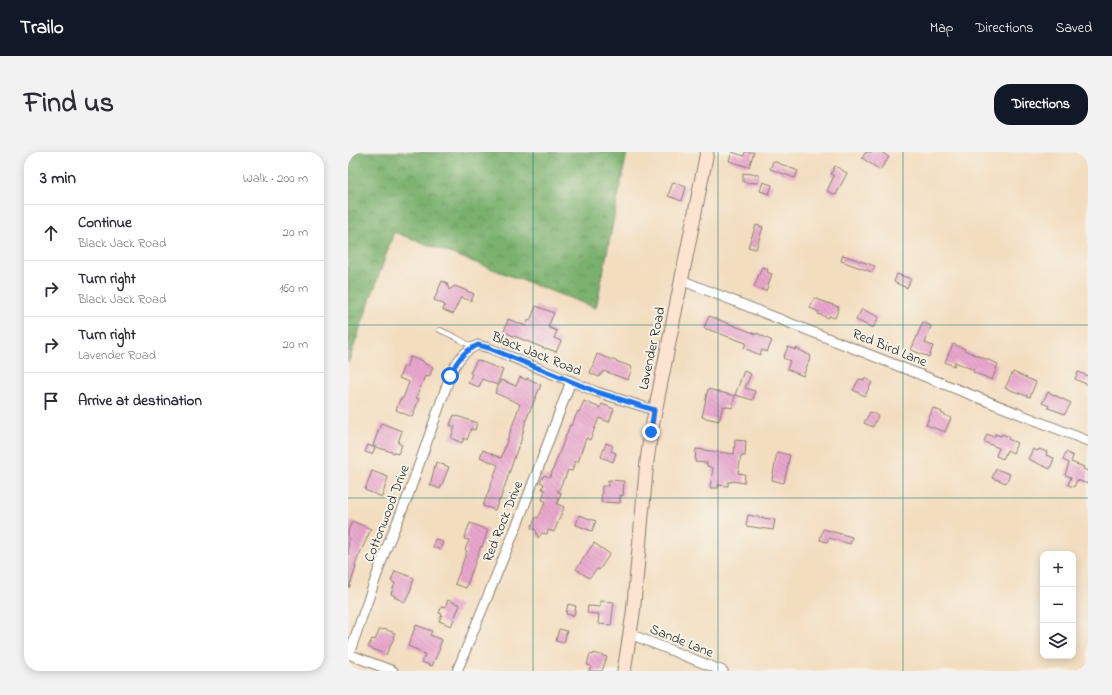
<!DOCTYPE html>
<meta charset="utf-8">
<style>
body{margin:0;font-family:"Indie Flower",sans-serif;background:#f2f2f3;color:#2b2b33}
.controls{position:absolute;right:12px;bottom:12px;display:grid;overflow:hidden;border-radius:8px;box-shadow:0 2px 10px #0003}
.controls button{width:36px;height:36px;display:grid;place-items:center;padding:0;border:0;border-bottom:1px solid #e1e1e2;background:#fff;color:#2b2b33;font:20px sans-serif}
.stop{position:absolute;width:12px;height:12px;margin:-9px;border:3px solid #1a73e8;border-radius:50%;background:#fff}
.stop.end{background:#1a73e8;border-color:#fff;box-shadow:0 1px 4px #0008}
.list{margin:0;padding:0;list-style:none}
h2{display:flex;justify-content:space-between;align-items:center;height:52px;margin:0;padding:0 16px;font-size:17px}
h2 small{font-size:13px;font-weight:400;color:#7c7c81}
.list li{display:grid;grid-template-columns:26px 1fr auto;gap:12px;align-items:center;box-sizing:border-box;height:56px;padding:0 16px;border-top:1px solid #e1e1e2}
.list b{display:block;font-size:15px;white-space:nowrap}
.list p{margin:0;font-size:13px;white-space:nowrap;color:#7c7c81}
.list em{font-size:13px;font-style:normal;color:#7c7c81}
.icon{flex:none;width:22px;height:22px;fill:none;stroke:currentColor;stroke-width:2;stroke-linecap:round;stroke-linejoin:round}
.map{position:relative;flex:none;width:740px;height:519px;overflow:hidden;border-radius:16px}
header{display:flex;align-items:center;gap:24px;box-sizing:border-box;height:56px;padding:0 20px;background:#111827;color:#fff}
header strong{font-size:19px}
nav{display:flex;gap:22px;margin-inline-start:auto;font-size:14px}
.intro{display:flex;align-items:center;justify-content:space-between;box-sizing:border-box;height:96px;padding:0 24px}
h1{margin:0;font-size:28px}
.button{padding:10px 18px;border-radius:16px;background:#111827;color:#fff;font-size:14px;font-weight:700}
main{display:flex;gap:24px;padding:0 24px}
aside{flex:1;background:#fff;border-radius:16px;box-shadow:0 2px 10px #0003}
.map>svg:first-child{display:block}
.forest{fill:url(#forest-crowns);stroke:#4b6645}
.building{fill:url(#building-back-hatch)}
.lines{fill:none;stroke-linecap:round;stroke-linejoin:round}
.lane-casing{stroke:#887c6e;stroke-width:6}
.street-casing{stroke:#887c6e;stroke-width:11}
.secondary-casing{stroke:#887c6e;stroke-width:15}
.lane{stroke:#fff;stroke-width:4.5}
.street{stroke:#fff;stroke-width:9}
.secondary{stroke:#fde4d1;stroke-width:13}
.route{stroke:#1a73e8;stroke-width:5}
.grid{fill:none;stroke:#0f766e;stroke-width:1;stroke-opacity:0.55}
.labels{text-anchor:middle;stroke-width:4;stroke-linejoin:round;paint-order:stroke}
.street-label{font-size:14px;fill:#1c1c1c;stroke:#f7f3e8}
</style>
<header>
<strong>Trailo</strong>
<nav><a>Map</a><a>Directions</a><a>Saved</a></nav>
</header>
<div class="intro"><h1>Find us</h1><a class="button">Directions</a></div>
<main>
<aside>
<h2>3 min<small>Walk · 200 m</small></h2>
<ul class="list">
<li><svg class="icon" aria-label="ahead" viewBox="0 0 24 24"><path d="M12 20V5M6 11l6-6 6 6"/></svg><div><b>Continue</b><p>Black Jack Road</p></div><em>20 m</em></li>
<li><svg class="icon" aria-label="right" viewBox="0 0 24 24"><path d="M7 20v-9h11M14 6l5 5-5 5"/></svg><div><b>Turn right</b><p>Black Jack Road</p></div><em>160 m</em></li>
<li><svg class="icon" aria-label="right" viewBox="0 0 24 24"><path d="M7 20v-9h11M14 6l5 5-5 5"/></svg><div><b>Turn right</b><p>Lavender Road</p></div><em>20 m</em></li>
<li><svg class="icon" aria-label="arrive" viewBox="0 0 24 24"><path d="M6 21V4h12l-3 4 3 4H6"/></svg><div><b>Arrive at destination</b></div></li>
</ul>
</aside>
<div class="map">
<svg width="740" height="519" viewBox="0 0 740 519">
<defs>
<pattern id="forest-crowns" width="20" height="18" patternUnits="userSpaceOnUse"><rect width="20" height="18" fill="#7ab16e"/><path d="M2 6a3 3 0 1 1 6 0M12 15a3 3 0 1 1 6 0" fill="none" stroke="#638f5a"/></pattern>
<pattern id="building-back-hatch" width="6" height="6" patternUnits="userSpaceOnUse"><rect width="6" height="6" fill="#e9a6ce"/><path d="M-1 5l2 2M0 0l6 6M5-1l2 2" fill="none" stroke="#c78eb0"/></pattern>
</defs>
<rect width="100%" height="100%" fill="#f7f3e8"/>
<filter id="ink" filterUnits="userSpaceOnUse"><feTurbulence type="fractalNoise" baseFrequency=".025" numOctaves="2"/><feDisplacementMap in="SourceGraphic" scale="8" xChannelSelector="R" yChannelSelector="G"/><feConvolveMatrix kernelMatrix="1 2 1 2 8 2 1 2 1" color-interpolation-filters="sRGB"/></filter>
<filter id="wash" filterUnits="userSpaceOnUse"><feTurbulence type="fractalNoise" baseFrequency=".012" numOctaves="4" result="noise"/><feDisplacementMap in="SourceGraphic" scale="16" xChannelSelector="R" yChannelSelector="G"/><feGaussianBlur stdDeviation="0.9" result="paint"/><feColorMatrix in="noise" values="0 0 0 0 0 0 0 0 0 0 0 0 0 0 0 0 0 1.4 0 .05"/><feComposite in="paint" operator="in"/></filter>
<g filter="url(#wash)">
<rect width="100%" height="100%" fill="#f3ddbf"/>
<path class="forest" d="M0,0H279L248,156L46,80L0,211Z"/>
<g id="blocks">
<g class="building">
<path d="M384,0L396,4L397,0H406L401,15L381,9Z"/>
<path d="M518,0H533L541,5L532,18L514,6Z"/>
<path d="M425,9L450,19L447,26L422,17Z"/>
<path d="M487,14L499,21L488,43L479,39L486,24L483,22Z"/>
<path d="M395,21L411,23L410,31L395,30Z"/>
<path d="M325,30L338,35L334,49L320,44Z"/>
<path d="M415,30L424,33L421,42L412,39Z"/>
<path d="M408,73L415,75L408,97L400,95Z"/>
<path d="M495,103L527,114L524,120L493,109Z"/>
<path d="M414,115L420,117L419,120L424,122L418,139L406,135Z"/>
<path d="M549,122L563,127L559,136L546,130Z"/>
<path d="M94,129L99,131L101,138L107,134L126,142L123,149L113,145L105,162L95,158L97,153L86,148Z"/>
<path d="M466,146L491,155L487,166L481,164L480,166L473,163L470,162L471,160L462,156Z"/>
<path d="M188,154L206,161L200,175L209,179L206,186L213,189L208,200L198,196V197L156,180L160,167L178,174L180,168L182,169Z"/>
<path d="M514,157L531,165L525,176L508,168Z"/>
<path d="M361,164L408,182L409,181L424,189L419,200L414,198L412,203L396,196L398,191L356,176Z"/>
<path d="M575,170L583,174L577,191L585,194L581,205L563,198Z"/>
<path d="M605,192L617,197L616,198L650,212L644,228L625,220L626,218L607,210L606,214L597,210Z"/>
<path d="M440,195L447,198L448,196L463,204L455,224L439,217L442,209L435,206Z"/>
<path d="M249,202L284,215L280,228L256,219L254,222H253L251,225L242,221Z"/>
<path d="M62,205L75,209L77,212L85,215L81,225L77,224L68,246L71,247L64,265L48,258L52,247H54L56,244L61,230L51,226L56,214L58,215Z"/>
<path d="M129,208L155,218L149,233L134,227L131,235L120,231L124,222L122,221Z"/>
<path d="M396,219L403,222L397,236L407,239L405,248L387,243Z"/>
<path d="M665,220L688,230L682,245L657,236Z"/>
<path d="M730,220L740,224V233L727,227Z"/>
<path d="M172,225L179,228V226L193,233L178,268L172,292H171L152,348H151L147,358L135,354L150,313L132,305L135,298L153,306L172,252L147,241L153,228L168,234Z"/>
<path d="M516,226L524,230L517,244L505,238L511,227L516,228Z"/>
<path d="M360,237L387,244L384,256L375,254L371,269L354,265Z"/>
<path d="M700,240L723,251L717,262L700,256L701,254L694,251Z"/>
<path d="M236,249L252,256L254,252L266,257L261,270L251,266L242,288L238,286L230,310L227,309L224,319L220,318L217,326H216L210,340L213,341L209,352L216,355L206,380L200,378L199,382L194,381L190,386L188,378L183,376L188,365L190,366L198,349L194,348L197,338L194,337L196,332L192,330L196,323L202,325L222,273L223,274L230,259L231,260Z"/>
<path d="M585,256L594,260L593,261L603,266L597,280L578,273Z"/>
<path d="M522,260L530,264L525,275L516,271Z"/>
<path d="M106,263L129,271L127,278L123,277L119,288L116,286L114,291L103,286L107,275L102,273Z"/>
<path d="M33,271L54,279L50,291L54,293L50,302L25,294Z"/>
<path d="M639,282L646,285L647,282L653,284L654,282L661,285L660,287L669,291L665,301L659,298L655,307L648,304L651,296L636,290Z"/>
<path d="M387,288L398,289L397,304H393L390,321L397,322L396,331L384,329V330H380V334L370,333V336H362L365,316L359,314V311L347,310L348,297L386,302Z"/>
<path d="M258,291L265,294L263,299L268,301L265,310L253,305Z"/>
<path d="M20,293L27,296L24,302L17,300Z"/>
<path d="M685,297L690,299L691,297L699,300L698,303L706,306L702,317L680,307Z"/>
<path d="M429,300L442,303L436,331L424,328Z"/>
<path d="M718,300L725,304L723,310L736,315L735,317L740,319V332L729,328L726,335L720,333L723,325L717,323L721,311L715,308Z"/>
<path d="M88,310L101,315L92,337L82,333Z"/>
<path d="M648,317L662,322L658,331L644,326Z"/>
<path d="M24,319L40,325L34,345L17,338Z"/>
<path d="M260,328L276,329L275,344L272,343V351L253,350L254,334H260Z"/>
<path d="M231,363L248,369L244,379L228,373Z"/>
<path d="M400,363L427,368L425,378L398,374Z"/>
<path d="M4,369L23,377L8,410L7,414L8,415L1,436L0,379Z"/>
<path d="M122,371L140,378L134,395L133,394L118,436L107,432L119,399L117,398L121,388L116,387Z"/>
<path d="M475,377L504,385L502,392L481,386L479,390L472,388Z"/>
<path d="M87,387L95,390L92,398L85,395Z"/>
<path d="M246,391L262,402L251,418L249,417L241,426L228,417Z"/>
<path d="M47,419L66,426L60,446L59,445L57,450L46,445L47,444L43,442L47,431L43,429Z"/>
<path d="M100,448L112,453L103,474L91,469L94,462L91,461L94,454L97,455Z"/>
<path d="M252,449L266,450L263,473L250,472L251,462L239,461L240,454L252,455Z"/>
<path d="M220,452L228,454L226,464L218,462Z"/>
<path d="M68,473L84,479L82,483L94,488L91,495L92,496L84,514L74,510L77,502L72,500V499L60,494Z"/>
<path d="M32,477L35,478L36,477L47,481L45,485L46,486L38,503L20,495L24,487L27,488Z"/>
<path d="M211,477L219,479L216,491L208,489Z"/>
<path d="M246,501L259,505L254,519H241L243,514L239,513L242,502L245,503Z"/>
</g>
</g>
</g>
<g filter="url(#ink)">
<use href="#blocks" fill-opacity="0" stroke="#887c6e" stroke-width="1"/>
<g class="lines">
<g class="lane-casing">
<path id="lane" d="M92,178L107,185L125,195"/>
</g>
<g class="street-casing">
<g id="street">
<path d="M333,128L740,289"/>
<path d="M282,482L375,519"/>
<path d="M0,502L45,519"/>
<path d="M1,502L38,397L60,344L102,224C108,210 115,199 130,193L141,196L249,240L306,258"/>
<path d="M109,519L171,368L223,229"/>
</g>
</g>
<g class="secondary-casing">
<path id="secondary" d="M276,519L285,462L299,309L303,280L359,0"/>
</g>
<use href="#lane" class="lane"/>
<use href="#street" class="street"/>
<use href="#secondary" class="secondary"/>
</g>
</g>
<g class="lines" filter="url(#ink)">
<path class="route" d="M102,224C108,210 115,199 130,193L141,196L249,240L306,258L303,280"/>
</g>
<path class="grid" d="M185,0V519M370,0V519M555,0V519M0,173H740M0,346H740"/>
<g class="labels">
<g class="street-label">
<text transform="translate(542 195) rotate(22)" y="5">Red Bird Lane</text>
<text transform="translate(303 196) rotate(-78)" y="5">Lavender Road</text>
<text transform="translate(189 201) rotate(22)" y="5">Black Jack Road</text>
<text transform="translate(38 361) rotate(-69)" y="5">Cottonwood Drive</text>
<text transform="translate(154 369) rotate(-68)" y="5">Red Rock Drive</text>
<text transform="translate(334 488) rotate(22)" y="5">Sande Lane</text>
</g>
</g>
</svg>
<div class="controls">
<button>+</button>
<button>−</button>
<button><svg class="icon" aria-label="layers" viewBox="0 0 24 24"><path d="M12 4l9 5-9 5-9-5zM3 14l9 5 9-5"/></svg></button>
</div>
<div class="stop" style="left:102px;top:224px"></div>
<div class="stop end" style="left:303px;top:280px"></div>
</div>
</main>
